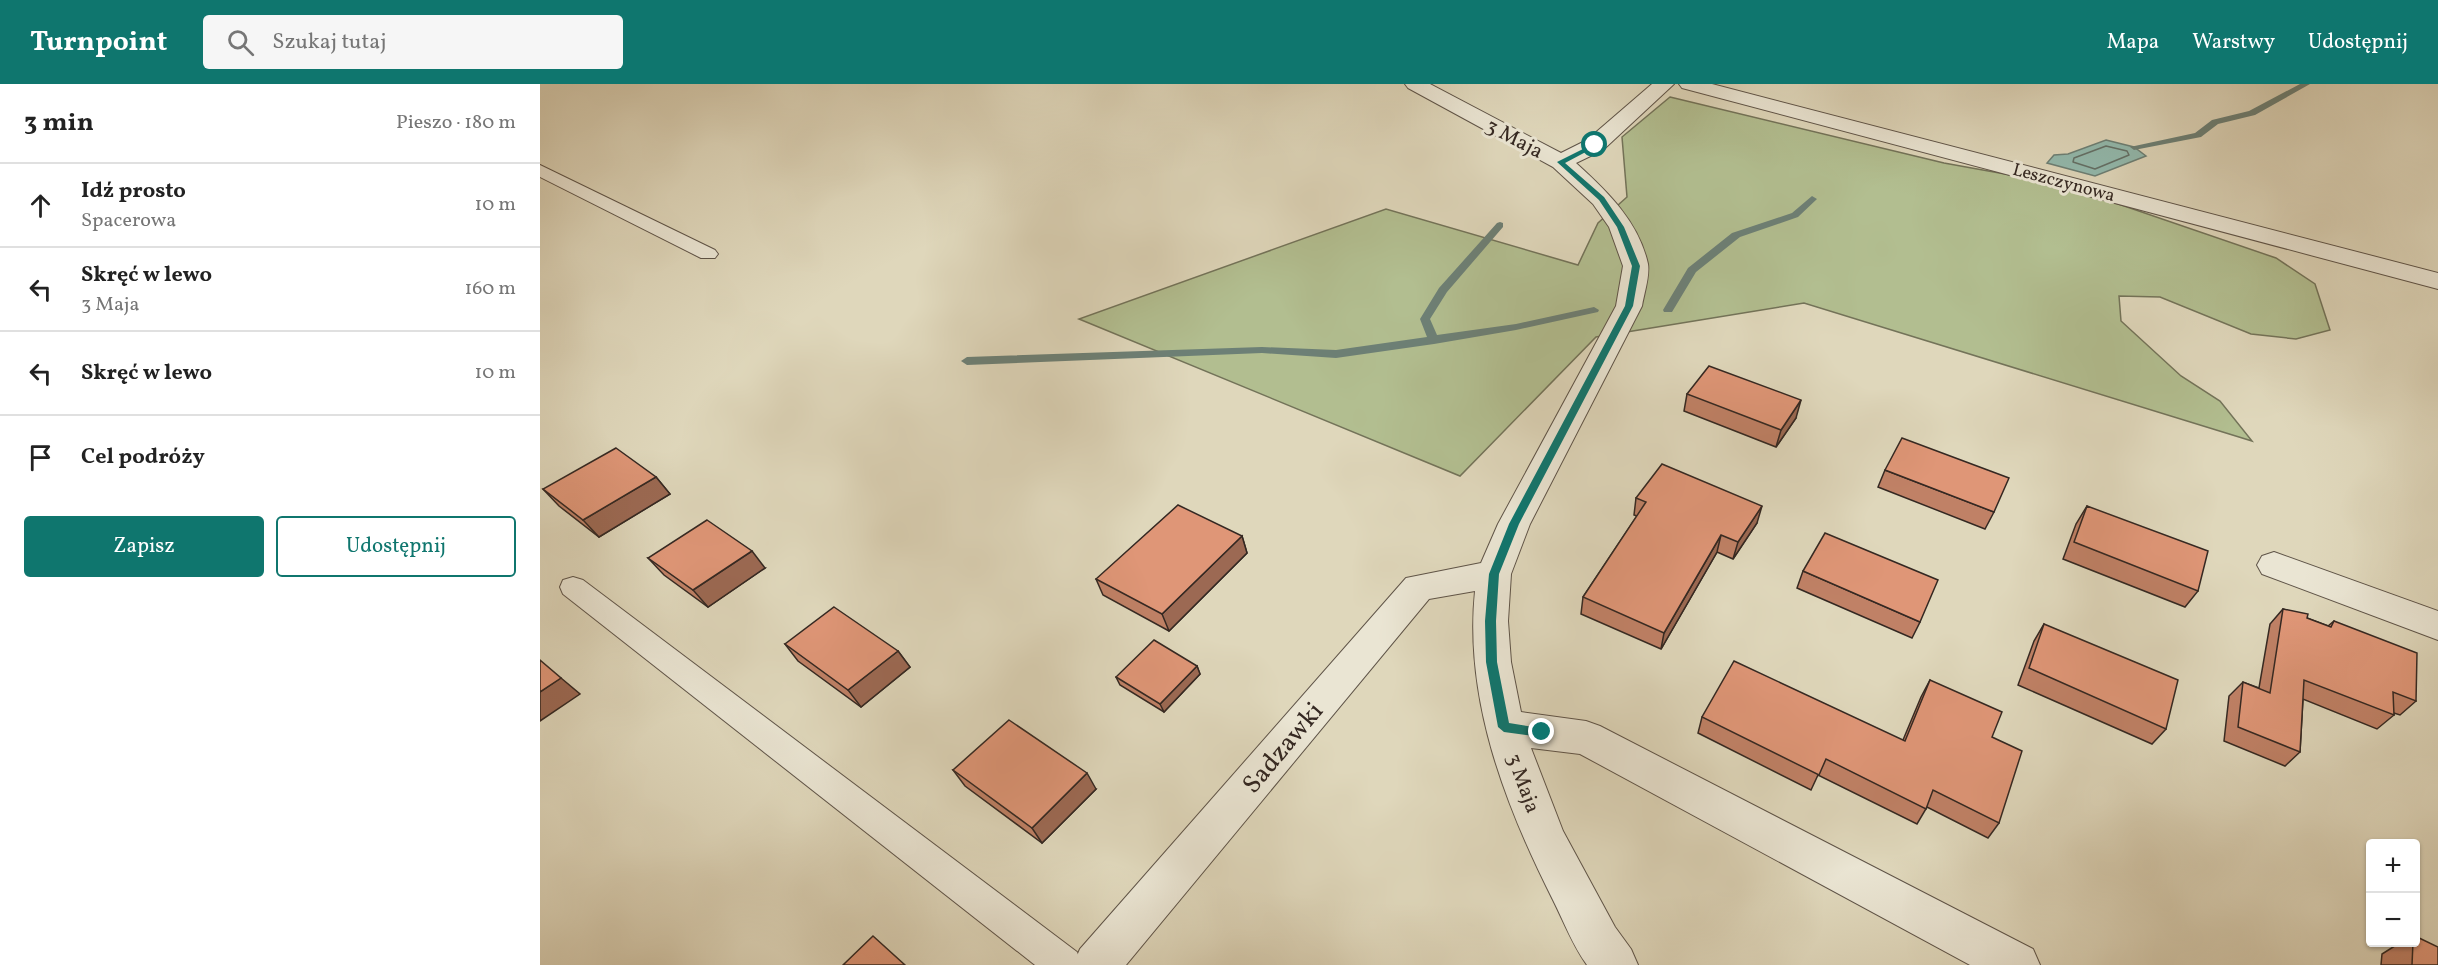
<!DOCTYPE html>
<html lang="pl">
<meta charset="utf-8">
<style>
body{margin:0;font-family:Vollkorn,serif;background:#f6f6f6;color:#222}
.controls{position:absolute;right:18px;bottom:18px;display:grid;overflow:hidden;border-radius:6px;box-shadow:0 2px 4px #0004}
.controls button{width:54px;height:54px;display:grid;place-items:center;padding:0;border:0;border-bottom:2px solid #e0e0e0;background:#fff;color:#222;font:30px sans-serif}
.stop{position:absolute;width:18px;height:18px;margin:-14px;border:4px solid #0f766e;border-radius:50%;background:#fff}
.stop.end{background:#0f766e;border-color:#fff;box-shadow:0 2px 6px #0008}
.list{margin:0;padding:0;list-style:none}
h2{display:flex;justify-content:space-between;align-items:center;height:78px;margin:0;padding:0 24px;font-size:26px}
h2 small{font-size:20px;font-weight:400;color:#767676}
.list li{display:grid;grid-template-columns:39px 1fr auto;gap:18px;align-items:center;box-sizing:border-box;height:84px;padding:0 24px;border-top:2px solid #e0e0e0}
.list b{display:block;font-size:22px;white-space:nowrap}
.list p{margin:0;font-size:20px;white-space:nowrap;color:#767676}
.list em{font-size:20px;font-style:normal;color:#767676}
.actions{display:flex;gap:12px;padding:18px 24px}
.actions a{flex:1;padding:14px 0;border:2px solid #0f766e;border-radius:6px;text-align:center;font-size:21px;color:#0f766e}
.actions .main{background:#0f766e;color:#fff}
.icon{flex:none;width:33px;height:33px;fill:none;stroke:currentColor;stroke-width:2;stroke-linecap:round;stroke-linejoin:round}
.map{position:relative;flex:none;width:1898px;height:881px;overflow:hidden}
header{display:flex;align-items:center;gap:36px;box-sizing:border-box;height:84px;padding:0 30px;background:#0f766e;color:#fff}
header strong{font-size:28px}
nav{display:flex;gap:33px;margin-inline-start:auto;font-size:21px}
.search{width:420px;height:54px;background:#f6f6f6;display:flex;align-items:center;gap:15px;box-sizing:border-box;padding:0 21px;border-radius:6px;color:#767676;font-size:22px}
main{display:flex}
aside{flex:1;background:#fff}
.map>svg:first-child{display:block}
.green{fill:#b2be90;stroke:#737359;stroke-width:1.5}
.water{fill:#93baae;stroke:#6d8076;stroke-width:1.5}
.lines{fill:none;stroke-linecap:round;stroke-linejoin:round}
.shore{stroke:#647168;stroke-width:1.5}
.stream{fill:#6d8076;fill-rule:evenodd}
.service-casing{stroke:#5f5448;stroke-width:2}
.minor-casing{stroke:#5f5448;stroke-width:2}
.service{fill:#eae5d3;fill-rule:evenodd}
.minor{fill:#eae5d3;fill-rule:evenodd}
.wall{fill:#c08166;stroke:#342822;stroke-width:1.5}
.shaded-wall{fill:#9c6953;stroke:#342822;stroke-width:1.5}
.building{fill:#df9677;stroke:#342822;stroke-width:1.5}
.route{fill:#0f766e}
.labels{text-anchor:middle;stroke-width:6;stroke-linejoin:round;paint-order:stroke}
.far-street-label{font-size:18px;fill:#342822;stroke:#eae5d3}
.street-label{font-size:21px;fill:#342822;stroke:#eae5d3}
.near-street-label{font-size:26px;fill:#342822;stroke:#eae5d3}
</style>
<header>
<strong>Turnpoint</strong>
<div class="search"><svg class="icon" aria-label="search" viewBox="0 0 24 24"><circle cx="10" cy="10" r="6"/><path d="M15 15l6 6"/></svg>Szukaj tutaj</div>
<nav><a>Mapa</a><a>Warstwy</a><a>Udostępnij</a></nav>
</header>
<main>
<aside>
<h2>3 min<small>Pieszo · 180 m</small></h2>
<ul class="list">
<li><svg class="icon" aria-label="ahead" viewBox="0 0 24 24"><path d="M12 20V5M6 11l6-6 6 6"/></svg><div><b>Idź prosto</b><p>Spacerowa</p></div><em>10 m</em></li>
<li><svg class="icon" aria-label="left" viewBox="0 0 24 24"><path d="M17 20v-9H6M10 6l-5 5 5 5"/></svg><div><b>Skręć w lewo</b><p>3 Maja</p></div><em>160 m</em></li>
<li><svg class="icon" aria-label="left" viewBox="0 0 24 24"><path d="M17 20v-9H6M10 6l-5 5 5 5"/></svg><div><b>Skręć w lewo</b></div><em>10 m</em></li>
<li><svg class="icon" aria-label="arrive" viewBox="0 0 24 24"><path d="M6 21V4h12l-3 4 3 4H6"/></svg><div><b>Cel podróży</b></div></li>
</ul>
<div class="actions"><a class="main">Zapisz</a><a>Udostępnij</a></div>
</aside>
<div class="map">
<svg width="1898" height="881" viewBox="0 0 1898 881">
<rect width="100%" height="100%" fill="#dfd7bb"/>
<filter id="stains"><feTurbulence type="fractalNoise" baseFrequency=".00333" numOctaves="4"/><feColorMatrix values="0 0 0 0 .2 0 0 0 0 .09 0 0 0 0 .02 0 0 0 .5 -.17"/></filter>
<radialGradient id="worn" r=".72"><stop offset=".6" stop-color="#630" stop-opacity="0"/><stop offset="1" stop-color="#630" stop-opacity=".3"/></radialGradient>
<path class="green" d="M1130,13L1404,79L1520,100L1736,174L1775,200L1790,246L1756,255L1711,250L1620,213L1579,212L1581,237L1641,292L1680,317L1712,357L1264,219L1056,253L920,392L539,235L846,125L1038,181L1058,139L1087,113L1082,53Z"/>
<path class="water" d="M1566,56L1594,63L1606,72L1555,92L1507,79L1514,71L1528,70Z"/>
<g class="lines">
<path class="shore" d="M1566,62L1587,67L1589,71L1555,85L1533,78L1534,74Z"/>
<g class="stream">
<path d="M1760,0H1770L1715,31L1678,40L1661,53L1594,66L1590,63L1655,49L1672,36L1709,27Z"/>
<path d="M1272,112L1277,115L1258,133L1200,153L1156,188L1132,228H1124L1123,226L1148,184L1192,149L1252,129Z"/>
<path d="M960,138L963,139V143L907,208L890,235L897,251L976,240L1054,223L1059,226L1058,228L976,246L894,260L796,274L722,269L427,281L421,277L427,273L722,263L796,266L887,253L880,235L899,204L957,139Z"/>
</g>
<g class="service-casing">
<g id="service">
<path d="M0,81L175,166L178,170L175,174H161L0,93Z"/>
<path d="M33,493L43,496L537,868L542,881H495L23,510L20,503L23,496Z"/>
</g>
</g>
<g class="minor-casing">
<g id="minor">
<path d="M865,0H890L1021,69L1047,56L1112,0H1134L1063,66L1036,79C1067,107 1099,138 1108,180C1110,192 1104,210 1102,222L990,440L971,490L968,537L971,578L981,628L1046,637L1060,642L1493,865L1500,881H1430L1040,670L991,664L1023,747L1075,843L1091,865L1098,881H1047C1033,862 1024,838 1013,816C965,721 924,615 935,507L889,515L586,881H533L540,865L866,494L941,479L958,440L1076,222L1083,182L1069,143L1053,120L1013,83L868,4Z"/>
<path d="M1139,0H1172L1898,189V205L1142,4Z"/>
<path d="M1734,468L1898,527V556L1722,490L1717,481L1722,472Z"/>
</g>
</g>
<use href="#service" class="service"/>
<use href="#minor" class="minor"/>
</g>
<g class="wall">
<path d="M1147,310L1256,334L1236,363L1144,327Z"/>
<path d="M1345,386L1454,428L1445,445L1338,403Z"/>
<path d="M116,393L130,410L59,453L19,422L3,405Z"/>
<path d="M1096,414L1217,439L1193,475L1177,468L1121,565L1041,530L1043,513L1097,432L1094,431Z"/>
<path d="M1547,422L1658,507L1645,523L1523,475L1536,440Z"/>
<path d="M702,452L707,469L629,547L563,511L556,495Z"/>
<path d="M108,474L225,484L168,523L124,491Z"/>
<path d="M1263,487L1380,538L1372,554L1257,504Z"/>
<path d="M1743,525L1788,542L1794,537L1876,617L1860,631L1854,629V631L1837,645L1763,615L1760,668L1745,682L1684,657L1689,612L1703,598L1719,604L1730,540Z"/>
<path d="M1504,540L1626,645L1612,660L1478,601L1494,557Z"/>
<path d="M245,560L358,567L370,583L321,623L258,577Z"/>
<path d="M657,582L660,590L624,628L580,601L576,593Z"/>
<path d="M1390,596L1452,653L1459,739L1448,754L1387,723L1377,740L1278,691L1271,706L1158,649L1162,633L1363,656L1381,613Z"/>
<path d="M413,686L556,705L502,759L425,702Z"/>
<path d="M1861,858H1875L1898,881H1841L1842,870Z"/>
</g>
<g class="shaded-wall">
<path d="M1261,316L1256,334L1236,363L1241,346Z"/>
<path d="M116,393L130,410L59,453L43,436Z"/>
<path d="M1222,422L1217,439L1193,475L1198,458Z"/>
<path d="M1181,451L1177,468L1121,565L1124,549Z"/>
<path d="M702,452L707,469L629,547L622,530Z"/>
<path d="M212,467L225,484L168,523L153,506Z"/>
<path d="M358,567L370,583L321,623L308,606Z"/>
<path d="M657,582L660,590L624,628L620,620Z"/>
<path d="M21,594L40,610L0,637V608Z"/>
<path d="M547,689L556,705L502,759L492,744Z"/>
</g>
<g class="building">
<path d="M1169,282L1261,316L1241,346L1147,310Z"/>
<path d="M1362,354L1469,394L1454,428L1345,386Z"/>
<path d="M76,364L116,393L43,436L3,405Z"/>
<path d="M1122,380L1222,422L1198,458L1181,451L1124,549L1043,513L1106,418L1096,414Z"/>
<path d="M638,421L702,452L622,530L556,495Z"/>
<path d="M1547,422L1668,467L1658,507L1534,458Z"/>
<path d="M167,436L212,467L153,506L108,474Z"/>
<path d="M1285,449L1398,496L1380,538L1263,487Z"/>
<path d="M294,523L358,567L308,606L245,560Z"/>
<path d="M1743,525L1768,530L1767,534L1791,543L1794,537L1877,569L1876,617L1853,608L1854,631L1764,596L1760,668L1698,643L1703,598L1730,609Z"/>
<path d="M1504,540L1638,596L1626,645L1489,584Z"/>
<path d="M614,556L657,582L620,620L576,593Z"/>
<path d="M0,576L21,594L0,608Z"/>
<path d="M1194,577L1365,657L1390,596L1462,628L1452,653L1482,667L1459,739L1393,706L1386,725L1286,675L1279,691L1162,633Z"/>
<path d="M469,636L547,689L492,744L413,686Z"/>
<path d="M333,852L365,881H303Z"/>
<path d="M1875,852L1898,863V881H1872L1873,858H1875Z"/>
</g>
<path class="route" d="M1055,59L1057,62L1025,79L1064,113L1084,143L1100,182L1093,222L979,440L959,490L956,537L957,578L969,639L1006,645L1008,648L1002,653L964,648L958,643L946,578L945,537L949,490L969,440L1085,222L1092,182L1077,143L1059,116L1017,78Z"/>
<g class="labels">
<g class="far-street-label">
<text transform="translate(1524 98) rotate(15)" y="6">Leszczynowa</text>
</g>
<g class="street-label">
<text transform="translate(975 54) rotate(28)" y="7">3 Maja</text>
<text transform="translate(984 699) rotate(70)" y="7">3 Maja</text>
</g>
<g class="near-street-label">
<text transform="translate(742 663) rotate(-50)" y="9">Sadzawki</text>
</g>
</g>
<rect width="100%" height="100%" filter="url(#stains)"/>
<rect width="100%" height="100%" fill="url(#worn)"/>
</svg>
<div class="controls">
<button>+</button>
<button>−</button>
</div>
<div class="stop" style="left:1055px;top:61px"></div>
<div class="stop end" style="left:1002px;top:648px"></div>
</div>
</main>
